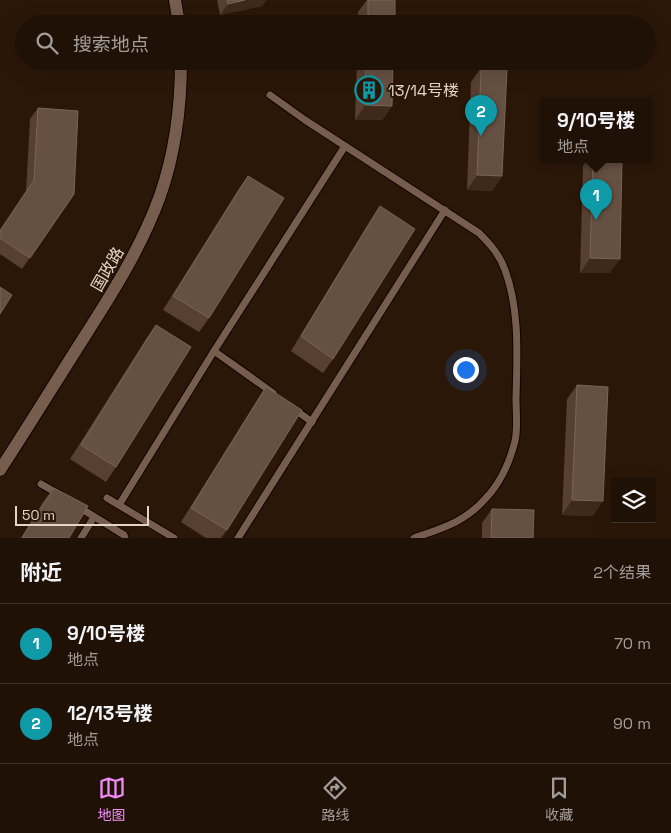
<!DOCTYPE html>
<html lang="zh">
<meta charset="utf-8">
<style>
body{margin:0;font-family:"Space Grotesk","Noto Sans SC",sans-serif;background:#281a10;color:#f1f3f6}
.controls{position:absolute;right:15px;bottom:15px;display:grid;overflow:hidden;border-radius:0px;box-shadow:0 5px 20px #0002}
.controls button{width:45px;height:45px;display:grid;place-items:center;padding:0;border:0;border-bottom:1px solid #3d3128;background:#201106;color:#f1f3f6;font:25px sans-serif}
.scale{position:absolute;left:15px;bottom:12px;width:134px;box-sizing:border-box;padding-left:5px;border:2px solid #e3d5cb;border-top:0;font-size:14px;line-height:18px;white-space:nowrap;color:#e3d5cb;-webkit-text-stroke:4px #2b1708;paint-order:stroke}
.you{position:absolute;left:465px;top:369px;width:18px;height:18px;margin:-12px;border:4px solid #fff;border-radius:50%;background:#1a73e8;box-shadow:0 0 0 8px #1a73e833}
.badge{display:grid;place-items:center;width:32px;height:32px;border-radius:50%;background:#ef8bf7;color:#fff;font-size:16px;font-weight:700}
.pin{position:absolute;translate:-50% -41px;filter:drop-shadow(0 1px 2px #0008)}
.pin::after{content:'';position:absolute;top:26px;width:18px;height:15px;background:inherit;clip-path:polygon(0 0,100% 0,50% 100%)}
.popup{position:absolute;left:540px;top:98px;width:112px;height:65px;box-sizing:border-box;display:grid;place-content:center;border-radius:0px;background:#201106;filter:drop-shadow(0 1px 4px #0005);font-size:16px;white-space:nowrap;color:#a29d9b}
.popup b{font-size:19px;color:#f1f3f6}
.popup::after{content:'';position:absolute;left:50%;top:100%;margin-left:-10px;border:10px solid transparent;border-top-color:#201106}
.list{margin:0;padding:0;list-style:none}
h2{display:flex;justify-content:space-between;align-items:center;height:65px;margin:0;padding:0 20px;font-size:21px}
h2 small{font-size:16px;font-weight:400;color:#a29d9b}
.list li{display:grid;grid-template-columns:32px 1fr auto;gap:15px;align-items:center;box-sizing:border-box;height:80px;padding:0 20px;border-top:1px solid #3d3128}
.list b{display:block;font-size:19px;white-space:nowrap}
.list p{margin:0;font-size:16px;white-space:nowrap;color:#a29d9b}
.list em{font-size:16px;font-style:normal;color:#a29d9b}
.icon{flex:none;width:28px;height:28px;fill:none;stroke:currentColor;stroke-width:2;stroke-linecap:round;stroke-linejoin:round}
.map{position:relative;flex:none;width:671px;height:538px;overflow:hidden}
.search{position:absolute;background:#201106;box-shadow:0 5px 20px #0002;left:15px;right:15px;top:15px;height:55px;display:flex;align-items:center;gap:12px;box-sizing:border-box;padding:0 18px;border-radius:28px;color:#a29d9b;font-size:19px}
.sheet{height:225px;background:#201106}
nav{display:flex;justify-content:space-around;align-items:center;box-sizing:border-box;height:70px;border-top:1px solid #3d3128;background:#201106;font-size:14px;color:#a29d9b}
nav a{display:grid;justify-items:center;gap:2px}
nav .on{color:#ef8bf7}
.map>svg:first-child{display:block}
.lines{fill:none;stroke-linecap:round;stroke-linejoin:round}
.lane-casing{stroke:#120300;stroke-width:9}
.street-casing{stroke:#120300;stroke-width:14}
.lane{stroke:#765d4d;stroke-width:7}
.street{stroke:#765d4d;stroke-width:12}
.wall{fill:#574032}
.shaded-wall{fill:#3f291a}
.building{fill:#665042;stroke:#796558}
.labels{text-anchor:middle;stroke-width:4;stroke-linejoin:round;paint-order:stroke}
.poi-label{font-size:16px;fill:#e3d5cb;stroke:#2b1708;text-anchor:start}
.street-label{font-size:16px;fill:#e3d5cb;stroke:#2b1708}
</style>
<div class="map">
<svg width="671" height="538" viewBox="0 0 671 538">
<rect width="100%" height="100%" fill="#2b1708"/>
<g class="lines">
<g class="lane-casing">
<g id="lane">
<path d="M270,95L305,120L479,233C490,244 500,255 505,270C520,311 517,356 516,399C516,412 518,428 515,441C510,461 500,483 486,498C465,522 443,528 414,538"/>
<path d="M214,351L273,393"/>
<path d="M294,409L312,422"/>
<path d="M41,484L60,495"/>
<path d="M107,498L174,538"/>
<path d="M119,505L214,351L345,146"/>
<path d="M77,506L124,535L125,538"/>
<path d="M81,538L94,517"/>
<path d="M238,538L445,210"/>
</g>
</g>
<g class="street-casing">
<g id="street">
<path d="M175,0L179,24"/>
<path d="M0,470C28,427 55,383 83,339C113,292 141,248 160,196C175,153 181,106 181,61"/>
</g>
</g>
<use href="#lane" class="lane"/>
<use href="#street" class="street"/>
</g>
<g class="wall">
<path d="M217,0H266L262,6L220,15Z"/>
<path d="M367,0H395V24H358V12Z"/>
<path d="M357,61H393L392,106L382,120H355Z"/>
<path d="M481,68L502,176L492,191L467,190L471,82Z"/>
<path d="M38,108L74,194L22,269L0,254V230L26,191L30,119Z"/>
<path d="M588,159H622L610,273H580L583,166Z"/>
<path d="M248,176L209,318L199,332L163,310L238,190Z"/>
<path d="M380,206L333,359L323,373L291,351L370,221Z"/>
<path d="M156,325L116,467L106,482L70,459L146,339Z"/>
<path d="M577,385L593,516L562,515L567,399Z"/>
<path d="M266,387L227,530L221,538H206L181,522L256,402Z"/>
<path d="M54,488L69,538H21L43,502Z"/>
<path d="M492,509L533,538H482V523Z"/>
</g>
<g class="shaded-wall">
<path d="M245,0H266L262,6L220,15L228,4Z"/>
<path d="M365,105L392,106L382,120H355Z"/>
<path d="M477,175L502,176L492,191L467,190Z"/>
<path d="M590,258L620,259L610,273H580Z"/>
<path d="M572,500L603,501L593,516L562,515Z"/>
</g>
<g class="building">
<path d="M227,0H245L228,4Z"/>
<rect x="368" y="0" width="27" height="24"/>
<path d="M366,61H393L392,106L365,105Z"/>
<path d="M481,68L507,69L502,176L477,175Z"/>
<path d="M38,108L78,111L74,194L30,258L0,238V231L34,180Z"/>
<path d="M593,159H622L620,259L590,258Z"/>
<path d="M248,176L284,198L209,318L173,296Z"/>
<path d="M380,206L415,229L333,359L301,336Z"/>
<path d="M0,287L12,295L0,314Z"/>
<path d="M156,325L191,347L116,467L81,445Z"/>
<path d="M577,385L608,387L603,501L572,500Z"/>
<path d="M266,387L302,410L227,530L191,508Z"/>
<path d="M54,488L88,506L69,538H22Z"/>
<path d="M492,509L534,510L533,538H491Z"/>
</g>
<defs>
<g id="building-ring" transform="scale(1.4375)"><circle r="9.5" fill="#2b1708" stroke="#0f9aa8" stroke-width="1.5"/><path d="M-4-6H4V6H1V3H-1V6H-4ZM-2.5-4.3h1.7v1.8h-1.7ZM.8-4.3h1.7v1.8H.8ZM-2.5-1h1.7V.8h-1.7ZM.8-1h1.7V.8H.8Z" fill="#0f9aa8"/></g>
</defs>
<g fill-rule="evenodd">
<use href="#building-ring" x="369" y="90"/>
</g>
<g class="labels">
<g class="poi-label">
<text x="388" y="96">13/14号楼</text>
</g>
<g class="street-label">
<text transform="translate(107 269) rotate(-60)" y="6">国政路</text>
</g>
</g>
</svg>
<div class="controls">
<button><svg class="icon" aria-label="layers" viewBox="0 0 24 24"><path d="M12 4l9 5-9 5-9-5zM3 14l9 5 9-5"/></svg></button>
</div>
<div class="scale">50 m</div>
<div class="you"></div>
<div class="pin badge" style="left:596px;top:220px;background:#0f9aa8">1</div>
<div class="popup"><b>9/10号楼</b>地点</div>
<div class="pin badge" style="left:481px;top:136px;background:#0f9aa8">2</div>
<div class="search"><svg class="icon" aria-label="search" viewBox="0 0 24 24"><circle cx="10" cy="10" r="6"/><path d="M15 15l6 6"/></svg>搜索地点</div>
</div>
<section class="sheet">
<h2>附近<small>2个结果</small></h2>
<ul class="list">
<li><span class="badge" style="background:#0f9aa8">1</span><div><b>9/10号楼</b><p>地点</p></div><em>70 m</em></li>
<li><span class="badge" style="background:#0f9aa8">2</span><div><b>12/13号楼</b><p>地点</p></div><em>90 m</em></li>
</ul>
</section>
<nav>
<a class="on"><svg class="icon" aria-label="map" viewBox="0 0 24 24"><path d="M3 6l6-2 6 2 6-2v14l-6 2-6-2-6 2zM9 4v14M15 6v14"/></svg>地图</a>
<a><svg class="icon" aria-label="directions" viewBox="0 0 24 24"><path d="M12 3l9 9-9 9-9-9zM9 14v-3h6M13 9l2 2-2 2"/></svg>路线</a>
<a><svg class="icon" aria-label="saved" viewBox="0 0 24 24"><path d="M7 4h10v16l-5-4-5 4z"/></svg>收藏</a>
</nav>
